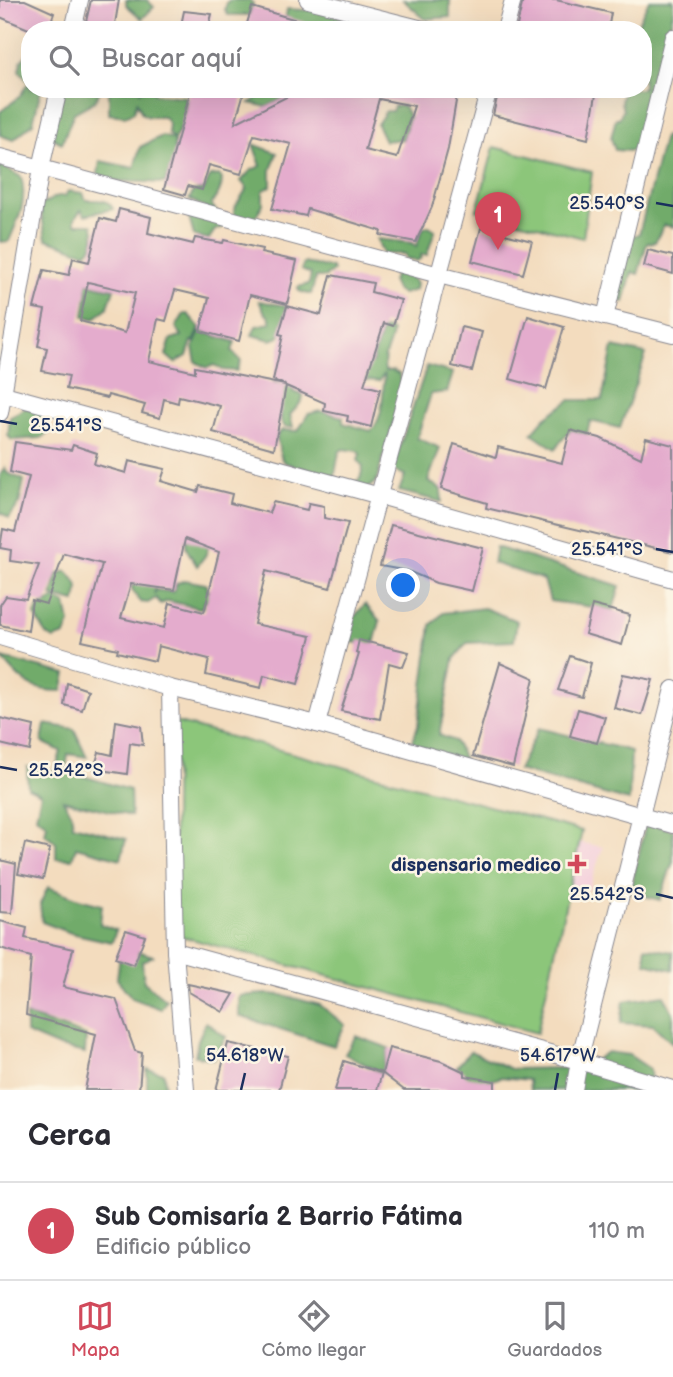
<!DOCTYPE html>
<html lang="es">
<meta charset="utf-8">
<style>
body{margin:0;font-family:"Balsamiq Sans",sans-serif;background:#f7f7f7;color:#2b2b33}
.you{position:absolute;left:404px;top:586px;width:24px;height:24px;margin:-18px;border:5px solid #fff;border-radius:50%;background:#1a73e8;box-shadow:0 0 0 10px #1a73e833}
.badge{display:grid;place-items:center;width:46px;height:46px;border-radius:50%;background:#d1495b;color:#fff;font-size:23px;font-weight:700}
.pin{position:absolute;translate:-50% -58px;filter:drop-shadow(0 2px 4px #0008)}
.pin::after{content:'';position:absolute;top:37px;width:24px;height:21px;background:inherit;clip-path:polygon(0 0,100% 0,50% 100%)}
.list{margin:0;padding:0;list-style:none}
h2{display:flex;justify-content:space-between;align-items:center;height:91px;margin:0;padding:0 28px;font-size:30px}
h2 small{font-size:23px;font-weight:400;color:#7c7c81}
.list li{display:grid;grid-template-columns:46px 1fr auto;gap:21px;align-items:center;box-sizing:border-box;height:98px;padding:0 28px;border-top:2px solid #e1e1e2}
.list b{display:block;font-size:26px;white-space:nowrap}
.list p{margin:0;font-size:23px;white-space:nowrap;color:#7c7c81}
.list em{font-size:23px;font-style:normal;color:#7c7c81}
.icon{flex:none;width:38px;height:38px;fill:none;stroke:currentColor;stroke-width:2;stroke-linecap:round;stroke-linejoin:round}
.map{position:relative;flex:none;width:673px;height:1090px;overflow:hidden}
.search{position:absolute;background:#fff;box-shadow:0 7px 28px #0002;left:21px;right:21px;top:21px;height:77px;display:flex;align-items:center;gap:18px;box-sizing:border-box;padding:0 24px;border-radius:28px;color:#7c7c81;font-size:26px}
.sheet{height:189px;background:#fff}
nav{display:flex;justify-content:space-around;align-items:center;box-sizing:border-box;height:98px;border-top:2px solid #e1e1e2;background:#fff;font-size:19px;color:#7c7c81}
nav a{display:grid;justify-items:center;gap:4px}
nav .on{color:#d1495b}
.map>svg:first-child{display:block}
.built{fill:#f4cfdc}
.green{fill:#8cc67a;stroke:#547a6c;stroke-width:2}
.forest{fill:#71ab6a;stroke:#466d64;stroke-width:2}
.building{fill:#e4accd;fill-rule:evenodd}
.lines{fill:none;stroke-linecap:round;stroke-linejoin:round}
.minor-casing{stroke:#87868e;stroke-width:18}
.minor{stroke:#fff;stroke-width:16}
.ticks{fill:none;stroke:#1b2f5e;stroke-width:2.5}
.poi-dot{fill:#d1495b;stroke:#fcf5e5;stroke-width:2.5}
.labels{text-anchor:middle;stroke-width:5;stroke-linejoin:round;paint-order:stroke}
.poi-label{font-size:19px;font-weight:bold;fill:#1b2f5e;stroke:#fcf5e5;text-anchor:end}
.ticks-label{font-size:18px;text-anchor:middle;fill:#1b2f5e;stroke:#fcf5e5;stroke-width:5;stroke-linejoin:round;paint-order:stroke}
</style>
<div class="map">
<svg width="673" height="1090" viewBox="0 0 673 1090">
<rect width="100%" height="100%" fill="#fcf5e5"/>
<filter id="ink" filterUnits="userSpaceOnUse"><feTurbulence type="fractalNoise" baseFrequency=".0143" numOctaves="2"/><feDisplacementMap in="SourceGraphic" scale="14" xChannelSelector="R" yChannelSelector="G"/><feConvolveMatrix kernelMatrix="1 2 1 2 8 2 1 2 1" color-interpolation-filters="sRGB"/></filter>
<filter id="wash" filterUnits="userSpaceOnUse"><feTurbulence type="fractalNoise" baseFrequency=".00686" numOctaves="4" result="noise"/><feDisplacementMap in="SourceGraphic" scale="28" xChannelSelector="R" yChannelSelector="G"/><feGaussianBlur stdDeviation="1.57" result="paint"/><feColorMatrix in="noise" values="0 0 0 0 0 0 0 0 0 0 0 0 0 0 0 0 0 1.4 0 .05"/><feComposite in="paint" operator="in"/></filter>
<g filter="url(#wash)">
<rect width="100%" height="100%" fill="#f3dcbe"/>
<path class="built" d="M563,839L603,847L588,891L551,880Z"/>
<g class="green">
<path d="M494,147L592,172L583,238L477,210Z"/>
<path d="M175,722L582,831L537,1033L173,934Z"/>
</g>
<g class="forest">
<path d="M126,0H147L154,7L142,19L126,5Z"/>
<path d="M231,0H250L253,4L249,15H228L225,10L227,2Z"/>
<path d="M403,0H450V17L425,19Z"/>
<path d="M649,0H673V13L649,109C643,118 638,124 643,135L638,148L629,151L615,150L611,138L616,118H619L623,110L621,102L623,89H643V30H638L639,21Z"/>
<path d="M287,9L321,11L349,20L348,30H284Z"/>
<path d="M30,51V89H41L33,123L13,140L0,135V112L19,97L29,82L19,71L21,61Z"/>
<path d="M66,89H101L95,101L74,113L62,143L43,133Z"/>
<path d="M109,89H140V93L141,89H153L154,94L186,97L184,122L174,140L175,154L165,183L97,180L100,161L134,168L140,147L162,136L173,139L168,133L169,124L164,117H149L142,114L137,102L134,112L126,116L109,114Z"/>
<path d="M249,89H301L267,107L250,103L261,95Z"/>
<path d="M394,106H404L409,116L403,139L385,141L377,124L386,111H392Z"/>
<path d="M664,136L673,139V227L664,225L655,242L647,243L638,274L632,272L624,302L615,299L629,237L639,234Z"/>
<path d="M253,144L277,153L271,170V186L263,191V204L254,220L235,217L234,209L247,188L241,181L251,170L261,166Z"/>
<path d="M0,165L21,177C28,201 18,220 9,241L0,242Z"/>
<path d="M219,175L222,179C222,190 217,196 211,204L219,215L189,199L194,191L204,190L210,176Z"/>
<path d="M68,191L83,193L86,200C96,200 108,198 113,209L85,215L81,210L75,218V224H92C96,234 95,246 86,253L46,239L40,205L58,196H65Z"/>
<path d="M188,214L224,222L222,228L215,230L209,239L194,236Z"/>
<path d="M429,226L435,230L427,255H421V258L417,261L405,258V254H383L377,239L412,243L416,247L423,228Z"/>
<path d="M304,263L332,268L333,271L325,277H316L311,294H308L299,291L298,287L309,284L311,274L301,270Z"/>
<path d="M406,269L416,284L415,290L403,294L396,290L392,281L397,270Z"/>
<path d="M85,283L114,289L108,307L94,319L84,316L88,290L83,285Z"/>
<path d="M259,301L287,306L279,337L271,340L252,335L256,326L270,323V318L265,313Z"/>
<path d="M184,314H188L200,328L194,342L192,341L187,356L175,363L166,355L171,339L182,336L176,327Z"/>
<path d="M389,329L392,332C391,346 381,356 385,371H393L399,374L402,392L376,482L368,488L353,483L360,479L363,467L358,460L360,454L357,451L343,449L339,452L334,479L286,463L282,460L276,436L282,430L298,431L308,414L320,411L343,417V423L371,431C385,417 382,392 385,373L379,381L365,380L355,364L372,363L382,330Z"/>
<path d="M200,331L235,342L232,351L241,361L237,371L223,370L214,365L207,368L196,362L193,348Z"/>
<path d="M613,347L646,354L620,428L590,421L587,434L570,430L555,449L532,433L545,418L570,400H602Z"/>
<path d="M427,366L453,373L447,392L431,394L417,438L440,448L428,481L441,489L442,502L399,491L405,475L392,470Z"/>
<path d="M294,378L293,392L303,395L302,401L290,415L293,427H285L281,421V409L270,396L274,382Z"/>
<path d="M27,407L43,411L50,432L41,438L12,440L8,436L10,417Z"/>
<path d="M5,467L7,473L24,480L19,504L9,518L0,512V476Z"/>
<path d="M199,530L211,541L205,556L197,566L186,548V541Z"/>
<path d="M496,547L620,586L613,610L550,601L544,580L493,563Z"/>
<path d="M66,571C78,581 81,587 75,602L52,596L58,574Z"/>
<path d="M158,573L154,595L156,590L173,592L177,583L185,580L206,584L208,591L212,593L209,600L205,601L202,608H199L169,601L160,604L156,598L148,603L140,602L132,589L133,582Z"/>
<path d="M54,599L66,604L70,623L65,635L54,639L46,634L35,615L38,608Z"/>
<path d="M365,604L380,621L374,644L350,642L351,621Z"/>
<path d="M484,608L517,621L514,641L467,643L454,659L439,735L455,741L464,760L412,744L418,725L431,625L443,613Z"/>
<path d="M2,658L66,674L62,691C31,692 20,680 2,658Z"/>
<path d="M45,724L74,729L87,757L68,754L66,771L130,790L131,816L63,800L71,812L73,825L126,839L121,859L76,847L72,859L56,858V842L45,834L47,824L36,816L41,794L28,788L27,767L55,772L61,751L42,742Z"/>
<path d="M539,728L631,751L629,801L518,770Z"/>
<path d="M646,823L673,830V861L660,900L630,892Z"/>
<path d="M48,887L79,899L102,905L100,924L116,930L112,942L71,933L42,922L40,904Z"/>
<path d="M645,947L673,952V970L646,963Z"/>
<path d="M132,949L153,956L142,962L144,982L166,1000L161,1009L132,998L117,979L120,954Z"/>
<path d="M265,994L282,995L320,1005L345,1025L334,1046L239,1016V996Z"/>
<path d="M664,995L673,1013V1044L653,1025L621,1023L624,1001Z"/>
<path d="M26,1015L86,1036L85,1053L59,1047L26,1033Z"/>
<path d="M206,1022L226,1037L214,1059L195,1056L198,1040Z"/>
<path d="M356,1036L389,1048L382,1073L345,1054Z"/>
<path d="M470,1051L511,1069L568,1068V1081L564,1090H530L529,1080L501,1077L465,1090L457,1067Z"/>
<path d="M607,1052L629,1055L650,1069L651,1088L662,1090H572V1076Z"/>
<path d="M147,1069L164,1073L165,1090H147Z"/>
</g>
<g id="blocks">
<g class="building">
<path d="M0,0H25L54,13L48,30H31L0,17Z"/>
<path d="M91,0H119L114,30H84Z"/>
<path d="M523,0H556L611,13L608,30H516Z"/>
<path d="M252,7L314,25L313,30H245Z"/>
<path d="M184,11L212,14L208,30H180Z"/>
<path d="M191,89H245L235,123L302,89H458L448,149L432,207L416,242L380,235L381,231L308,209L306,216L272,209L291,144L254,135L241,174L209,165L202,190L188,186L185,195L164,189ZM379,99L414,106L397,158L365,150Z"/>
<path d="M499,89H597L588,139L493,115Z"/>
<path d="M119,209L151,217L148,233L193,244L195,238L223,243L224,240L262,249L261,253L297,261L287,304L250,295L239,341L200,331L209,298L175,290L166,321L158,319L149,361L195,372V367L285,385L273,380L283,335L279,334L287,306L321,315L331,275L373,283L371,292L401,300L393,326L384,323L364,385L380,389L371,427L347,421L348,416L324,411L325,403L286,386L274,449L213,432L220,406L179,396L178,403L164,399L160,418L142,413L145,405L108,395L107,398L66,389L69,376L42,371L47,348L38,346L45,310L34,308L44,270L69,275L73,258L89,262L100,218L116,222ZM88,282L135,293L125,333L80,321Z"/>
<path d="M481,228L532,241L523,274L472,261Z"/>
<path d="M648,250L673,256V274L644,266Z"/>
<path d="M528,316L564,327L546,389L510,379Z"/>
<path d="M461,327L482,332L472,371L452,366Z"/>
<path d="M570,430L600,438L641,458L646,438L673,445V552L486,508L487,503L441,489L454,444L496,457L498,447L562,463Z"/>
<path d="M15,442L71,450L73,445L97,453L94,464L126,473L129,461L165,469L161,481L198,492L200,486L232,494L230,503L269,513L273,502L307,510L309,503L324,506V518L348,523L330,588L266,571L254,624L311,636L298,684L264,675L261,688L206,675L209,659L158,646L155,661L117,652L118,649L82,641L102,564L64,554L46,604L32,600L28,631L0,625V605L6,596L26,599L39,565L10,561L11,550L0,548L3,529L15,532L29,477L10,472ZM185,539L219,552L204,612L170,603L164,628L121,618L131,584L174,590Z"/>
<path d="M391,525L483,548L472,591L436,583L408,571L380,566Z"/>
<path d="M592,605L630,615L622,645L585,634Z"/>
<path d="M359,640L409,652L403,667L389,663L380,719L341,711L359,654L356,653Z"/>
<path d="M570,656L591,663L582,697L558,690Z"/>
<path d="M500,663L534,678L513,767L473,756Z"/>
<path d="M623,674L653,680L642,715L614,708Z"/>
<path d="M67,683L88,690L82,710L64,705Z"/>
<path d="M578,709L605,717L597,743L570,736Z"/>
<path d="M0,718L34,726L30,751L0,744Z"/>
<path d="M116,721L141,726L143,745L130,743L127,774L94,769L99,752L112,755Z"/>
<path d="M25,843L50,849L43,879L18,874Z"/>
<path d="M0,860L16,864L12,913L0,912Z"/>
<path d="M0,921L27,928L25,938L73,949L63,987L116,999L135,1051L142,1053L139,1090H85L96,1034L26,1015L31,957L0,948Z"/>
<path d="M126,930L145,936L134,965L115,958Z"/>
<path d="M188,984L234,994L223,1012L189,992Z"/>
<path d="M228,1043L288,1056L279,1090H216Z"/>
<path d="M389,1048L441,1061L465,1072V1076L495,1081V1090H404L382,1073Z"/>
<path d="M344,1061L382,1073L377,1090H335Z"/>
</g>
</g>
</g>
<g filter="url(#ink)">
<use href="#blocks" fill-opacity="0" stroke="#87868e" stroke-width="2"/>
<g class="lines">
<g class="minor-casing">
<g id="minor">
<path d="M308,0L427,30"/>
<path d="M73,30L80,0"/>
<path d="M505,30L513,0"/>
<path d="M0,157L439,275L673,334"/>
<path d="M605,317L673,37"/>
<path d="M0,393L380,496L673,579"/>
<path d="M0,413L41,168L59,89"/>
<path d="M0,637L170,688L317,724L673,825"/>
<path d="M170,688L175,951L186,1090"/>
<path d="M317,724L489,89"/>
<path d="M175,951L579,1061L673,1089"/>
<path d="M574,1090L579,1061L673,689"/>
</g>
</g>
<use href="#minor" class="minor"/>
</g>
</g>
<path class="ticks" d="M656,203L673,206M0,421L17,424M656,549L673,552M0,767L17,770M656,894L673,898M241,1090L245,1073M555,1090L558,1073"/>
<path class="poi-dot" d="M573.5 853.5h7v7h7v7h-7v7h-7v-7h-7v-7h7z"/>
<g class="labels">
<g class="poi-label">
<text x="561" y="871">dispensario medico</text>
</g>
</g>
<g class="ticks-label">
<text x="607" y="209">25.540°S</text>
<text x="66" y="431">25.541°S</text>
<text x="607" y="555">25.541°S</text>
<text x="66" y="776">25.542°S</text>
<text x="607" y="900">25.542°S</text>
<text x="245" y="1061">54.618°W</text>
<text x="558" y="1061">54.617°W</text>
</g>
</svg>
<div class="you"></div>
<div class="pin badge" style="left:498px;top:250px">1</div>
<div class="search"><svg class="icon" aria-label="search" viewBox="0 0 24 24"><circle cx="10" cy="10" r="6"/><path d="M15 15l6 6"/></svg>Buscar aquí</div>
</div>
<section class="sheet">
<h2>Cerca<small></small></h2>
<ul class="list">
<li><span class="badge">1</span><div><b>Sub Comisaría 2 Barrio Fátima</b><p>Edificio público</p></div><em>110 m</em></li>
</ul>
</section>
<nav>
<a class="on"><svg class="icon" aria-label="map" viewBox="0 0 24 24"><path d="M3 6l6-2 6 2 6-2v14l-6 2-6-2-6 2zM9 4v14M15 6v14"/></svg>Mapa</a>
<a><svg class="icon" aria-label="directions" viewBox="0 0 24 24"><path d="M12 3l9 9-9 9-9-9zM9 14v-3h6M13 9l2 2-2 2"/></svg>Cómo llegar</a>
<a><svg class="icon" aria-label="saved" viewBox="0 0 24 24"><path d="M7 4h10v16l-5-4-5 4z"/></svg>Guardados</a>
</nav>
